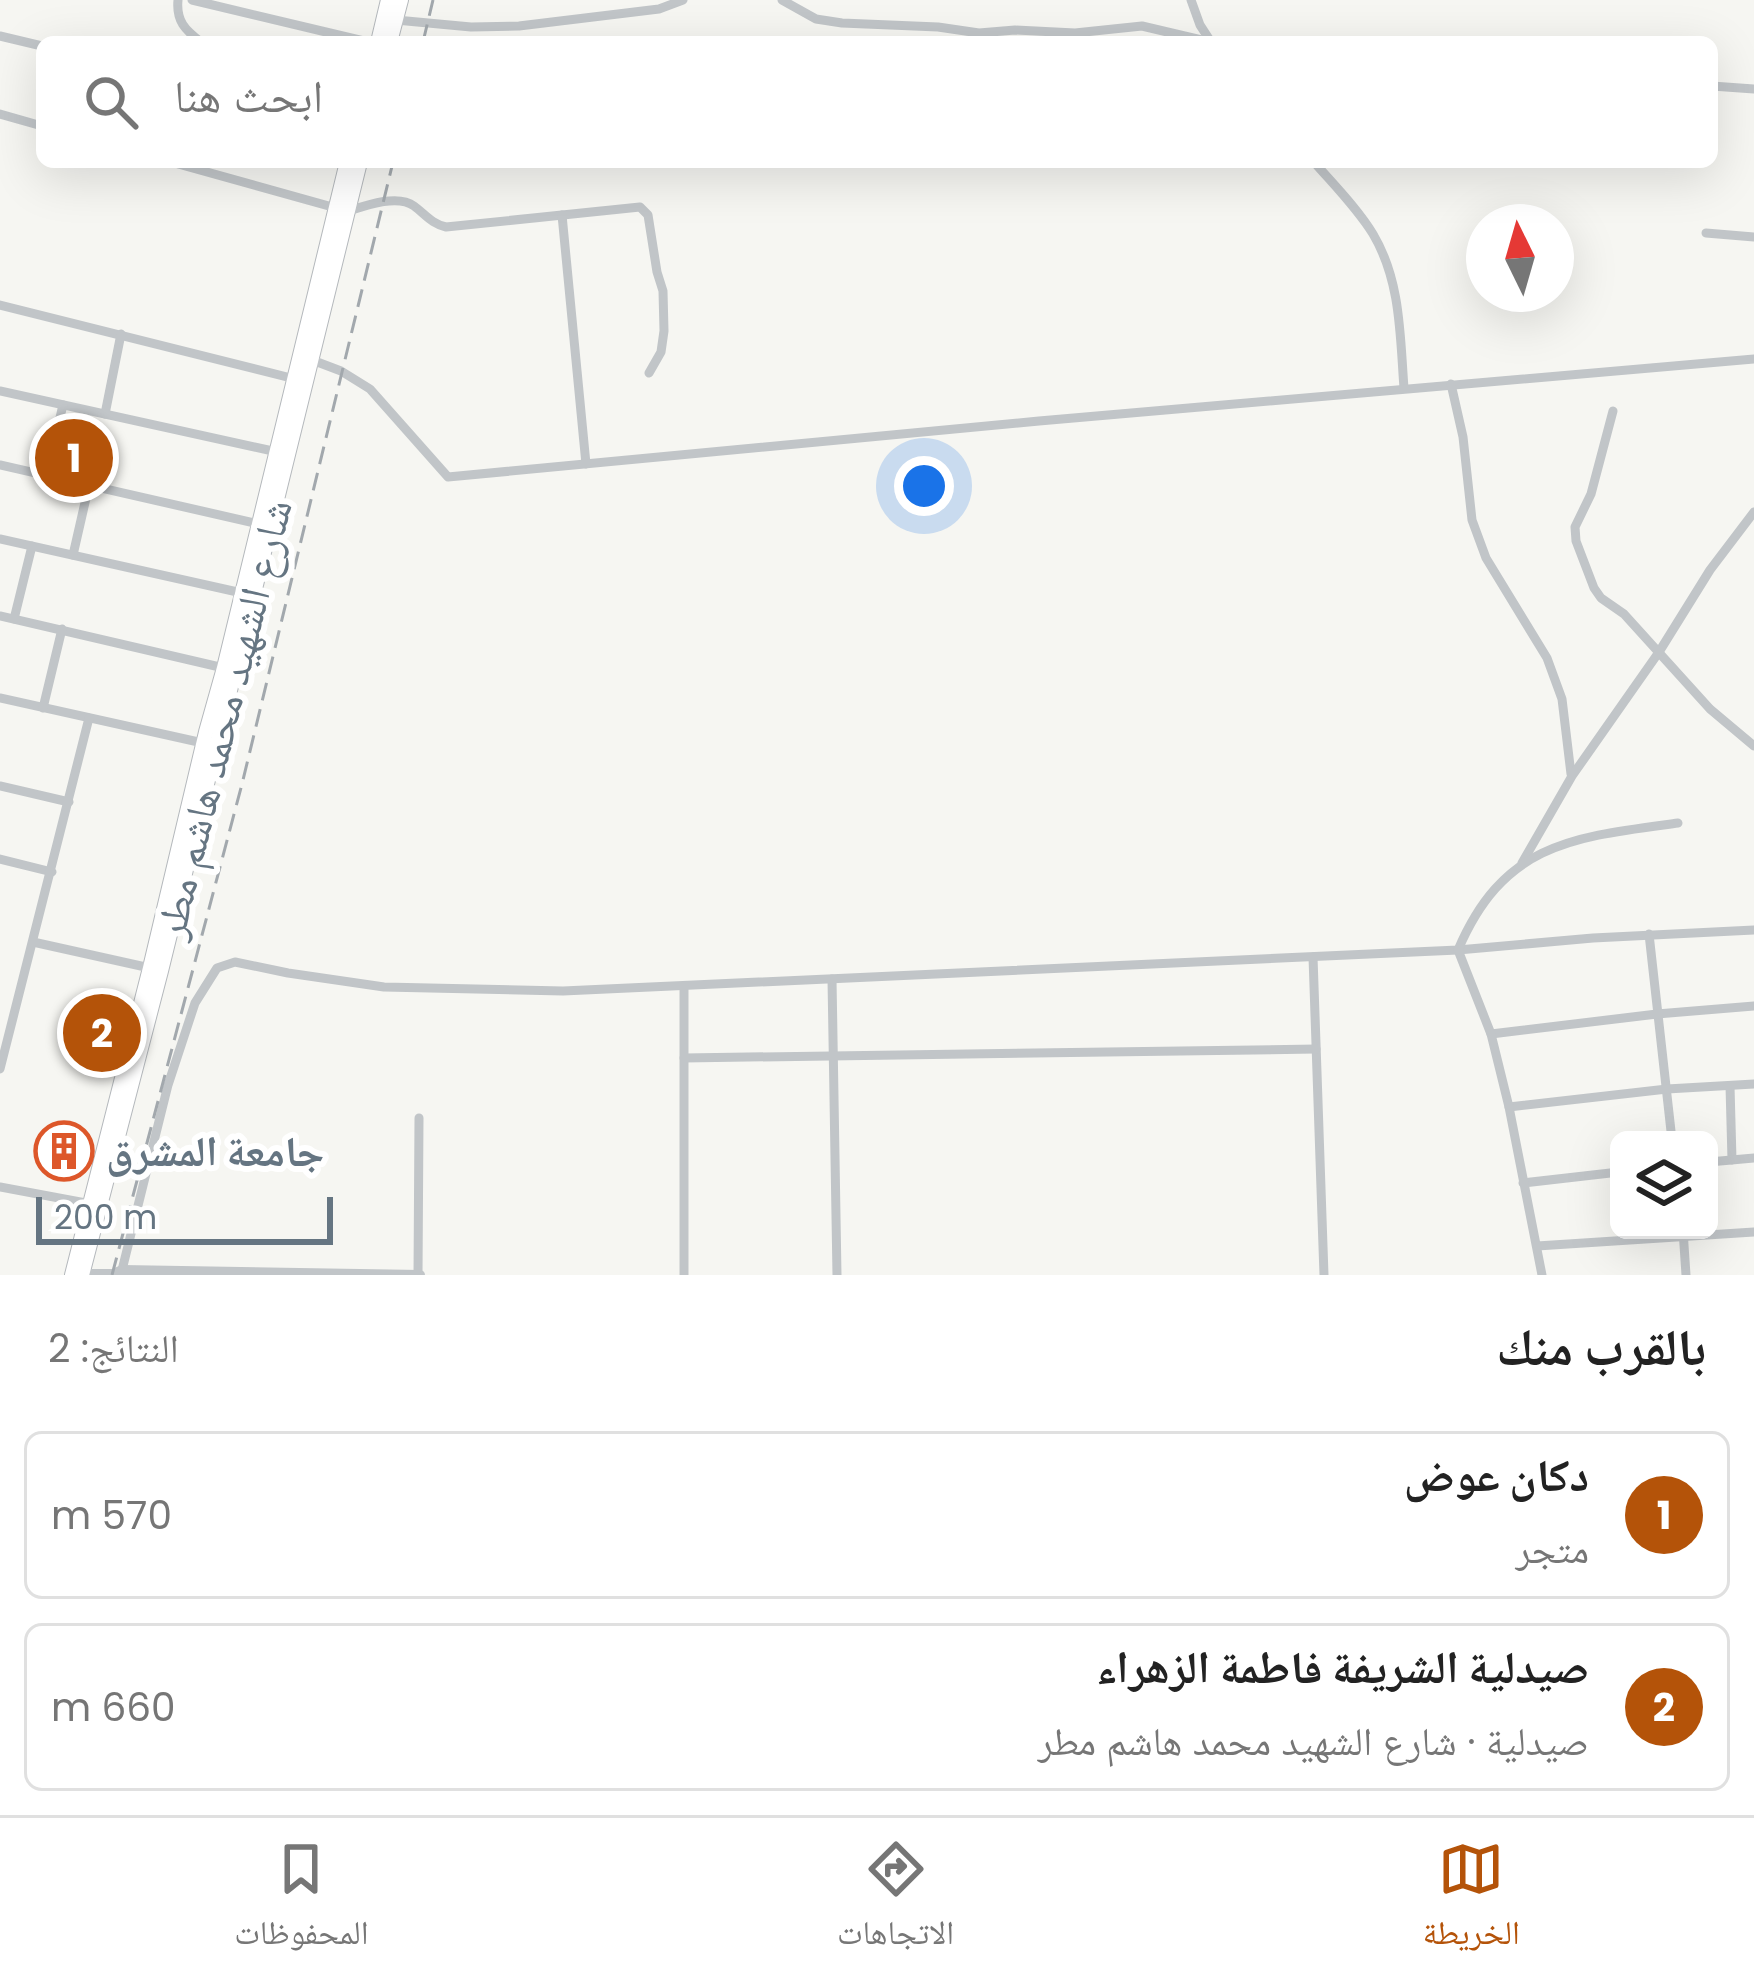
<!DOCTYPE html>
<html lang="ar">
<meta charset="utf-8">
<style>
body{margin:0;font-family:Poppins,"Noto Naskh Arabic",sans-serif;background:#f2f2f2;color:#222;direction:rtl}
.controls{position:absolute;right:36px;bottom:36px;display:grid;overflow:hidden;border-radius:18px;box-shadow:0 12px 48px #0002}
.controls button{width:108px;height:108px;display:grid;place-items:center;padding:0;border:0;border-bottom:3px solid #e0e0e0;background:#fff;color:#222;font:60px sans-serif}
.compass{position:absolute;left:1466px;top:204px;width:108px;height:108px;border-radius:50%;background:#fff;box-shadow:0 12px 48px #0002;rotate:355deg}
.scale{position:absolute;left:36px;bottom:30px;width:297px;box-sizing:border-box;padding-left:12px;border:6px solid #657582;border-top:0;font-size:33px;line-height:42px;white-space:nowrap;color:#657582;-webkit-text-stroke:9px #fff;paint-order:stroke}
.you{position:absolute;left:924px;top:486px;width:42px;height:42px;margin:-30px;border:9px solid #fff;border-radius:50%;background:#1a73e8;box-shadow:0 0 0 18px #1a73e833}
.badge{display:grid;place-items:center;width:78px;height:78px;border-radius:50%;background:#b45309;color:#fff;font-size:39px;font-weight:700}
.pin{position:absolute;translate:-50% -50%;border:6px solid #fff;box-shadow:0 3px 12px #0006}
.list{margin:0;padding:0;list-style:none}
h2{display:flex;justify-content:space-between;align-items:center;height:156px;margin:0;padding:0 48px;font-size:51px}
h2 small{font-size:39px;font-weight:400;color:#767676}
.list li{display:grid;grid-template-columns:78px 1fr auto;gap:36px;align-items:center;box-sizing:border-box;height:168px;margin:0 24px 24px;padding:0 24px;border:3px solid #e0e0e0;border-radius:18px}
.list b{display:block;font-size:45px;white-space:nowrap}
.list p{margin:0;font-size:39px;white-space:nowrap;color:#767676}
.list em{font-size:39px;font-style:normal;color:#767676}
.icon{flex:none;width:66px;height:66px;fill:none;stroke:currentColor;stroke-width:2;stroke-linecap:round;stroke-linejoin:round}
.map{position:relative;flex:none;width:1754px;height:1275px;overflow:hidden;direction:ltr}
.search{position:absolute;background:#fff;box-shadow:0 12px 48px #0002;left:36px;right:36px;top:36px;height:132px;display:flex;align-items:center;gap:30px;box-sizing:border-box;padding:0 42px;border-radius:18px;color:#767676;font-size:45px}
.sheet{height:540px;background:#fff}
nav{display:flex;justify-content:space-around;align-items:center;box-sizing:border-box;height:168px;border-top:3px solid #e0e0e0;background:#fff;font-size:33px;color:#767676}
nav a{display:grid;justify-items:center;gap:6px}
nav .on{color:#b45309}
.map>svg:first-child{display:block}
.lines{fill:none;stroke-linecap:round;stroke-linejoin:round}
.primary-casing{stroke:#b4b8bc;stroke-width:16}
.minor{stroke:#c1c5c8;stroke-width:9}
.tertiary{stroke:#c1c5c8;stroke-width:10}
.primary{stroke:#fff;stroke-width:14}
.rail{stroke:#a2a8ad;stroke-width:3;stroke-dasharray:18 9;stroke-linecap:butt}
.labels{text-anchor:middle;stroke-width:12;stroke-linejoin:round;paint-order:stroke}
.street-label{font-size:42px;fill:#657582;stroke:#fff}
.poi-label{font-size:42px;font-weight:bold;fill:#657582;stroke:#fff;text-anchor:start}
</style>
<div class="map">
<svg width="1754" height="1275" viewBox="0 0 1754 1275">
<rect width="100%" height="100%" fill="#f6f6f2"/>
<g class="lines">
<g class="primary-casing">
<g id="primary">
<path d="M378,42L388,0"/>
<path d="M390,42L401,0"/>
<path d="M72,1275L150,968L206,732L224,668L347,162"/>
<path d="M82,1275L161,971L360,162"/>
</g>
</g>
<g class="minor">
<path d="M178,0C176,21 185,30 201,42"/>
<path d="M192,0L368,42"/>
<path d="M782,0L816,19L842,23L938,27L979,33L1015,30L1075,33L1142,26L1210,42"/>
<path d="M1191,0L1200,25L1211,42"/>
<path d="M396,20L471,27L519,26L659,9L683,0"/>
<path d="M0,36L42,46"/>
<path d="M1712,86L1754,89"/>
<path d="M0,114L42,126"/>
<path d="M171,162L336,208"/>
<path d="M1314,162C1334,185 1357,208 1373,234C1401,281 1400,336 1404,388"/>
<path d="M349,211C367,205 398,194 414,206C426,215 432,224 446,227L640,207L648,215L657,272L663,291L664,331L661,352L649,373"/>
<path d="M562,215L586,464"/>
<path d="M1706,233L1754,237"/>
<path d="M0,305L295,379"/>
<path d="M312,360L341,371L370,389L448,477L1039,421L1754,359"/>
<path d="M1451,384L1463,437L1472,520L1486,558L1547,658L1562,699L1571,774"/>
<path d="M0,391L282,453"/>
<path d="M1613,411L1591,494L1575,527L1576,541L1594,588L1601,598L1624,614L1710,709L1754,746"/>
<path d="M105,414L121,334"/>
<path d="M0,465L259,524"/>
<path d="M46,476L63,405"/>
<path d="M0,539L242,593"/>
<path d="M73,555L89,485"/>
<path d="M0,616L224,668"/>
<path d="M14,619L32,546"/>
<path d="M0,698L203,743"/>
<path d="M43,708L62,629"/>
<path d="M0,786L69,802"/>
<path d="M0,859L52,872"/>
<path d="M1522,863L1572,776L1659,652L1710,570L1754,512"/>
<path d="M1649,934L1672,1140"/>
<path d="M33,942L150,968"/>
<path d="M1313,957L1324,1275"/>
<path d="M832,979L837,1275"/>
<path d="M1491,1034L1657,1014L1754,1006"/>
<path d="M684,1058L1316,1049"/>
<path d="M0,1069L89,718"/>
<path d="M1730,1086L1732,1160"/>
<path d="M1509,1107L1667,1089L1754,1084"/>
<path d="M1709,1162L1754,1158"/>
<path d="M1523,1183L1619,1172"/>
<path d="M0,1187L91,1204"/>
<path d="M1683,1230L1686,1275"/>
<path d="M1537,1246L1754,1232"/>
<path d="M122,1270L168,1085L195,1003L217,968L235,962L288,973L384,987L563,991L1458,950L1593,938L1754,930"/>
<path d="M418,1275L419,1118"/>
<path d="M684,1275V986"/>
<path d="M1542,1275L1509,1107L1491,1034L1458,950C1504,842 1574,837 1678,823"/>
</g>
<path class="tertiary" d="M83,1274H113L122,1270L420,1275"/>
<use href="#primary" class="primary"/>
<g class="rail">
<path d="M423,42L433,0"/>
<path d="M112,1275L242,784L393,162"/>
</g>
</g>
<defs>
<g id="building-ring" transform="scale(3)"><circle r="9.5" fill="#fff" stroke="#dd572a" stroke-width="1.5"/><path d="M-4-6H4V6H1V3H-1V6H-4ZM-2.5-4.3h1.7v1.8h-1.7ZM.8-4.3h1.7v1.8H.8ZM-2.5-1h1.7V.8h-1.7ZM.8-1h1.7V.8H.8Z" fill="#dd572a"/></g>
</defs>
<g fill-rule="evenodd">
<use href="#building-ring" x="64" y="1151"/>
</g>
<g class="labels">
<g class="street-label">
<text transform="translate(223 719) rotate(-76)" y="15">شارع الشهيد محمد هاشم مطر</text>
</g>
<g class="poi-label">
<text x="106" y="1166">جامعة المشرق</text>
</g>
</g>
</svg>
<div class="controls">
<button><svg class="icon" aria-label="layers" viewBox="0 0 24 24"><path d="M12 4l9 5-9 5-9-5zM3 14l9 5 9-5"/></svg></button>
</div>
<svg class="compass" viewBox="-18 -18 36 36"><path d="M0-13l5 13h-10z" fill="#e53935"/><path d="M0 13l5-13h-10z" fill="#767676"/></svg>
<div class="scale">200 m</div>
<div class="you"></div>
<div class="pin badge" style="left:74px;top:458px">1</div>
<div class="pin badge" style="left:102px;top:1033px">2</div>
<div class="search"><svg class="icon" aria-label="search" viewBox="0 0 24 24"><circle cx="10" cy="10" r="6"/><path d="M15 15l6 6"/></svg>ابحث هنا</div>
</div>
<section class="sheet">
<h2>بالقرب منك<small>النتائج: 2</small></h2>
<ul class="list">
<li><span class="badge">1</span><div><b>دكان عوض</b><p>متجر</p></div><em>570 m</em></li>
<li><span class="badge">2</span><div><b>صيدلية الشريفة فاطمة الزهراء</b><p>صيدلية · شارع الشهيد محمد هاشم مطر</p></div><em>660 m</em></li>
</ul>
</section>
<nav>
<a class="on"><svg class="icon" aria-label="map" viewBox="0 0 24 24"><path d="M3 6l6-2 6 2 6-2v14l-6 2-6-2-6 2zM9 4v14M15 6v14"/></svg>الخريطة</a>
<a><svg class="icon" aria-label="directions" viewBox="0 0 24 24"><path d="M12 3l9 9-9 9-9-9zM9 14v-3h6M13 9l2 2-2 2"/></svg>الاتجاهات</a>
<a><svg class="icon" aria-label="saved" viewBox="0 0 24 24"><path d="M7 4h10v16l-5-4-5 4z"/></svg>المحفوظات</a>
</nav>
